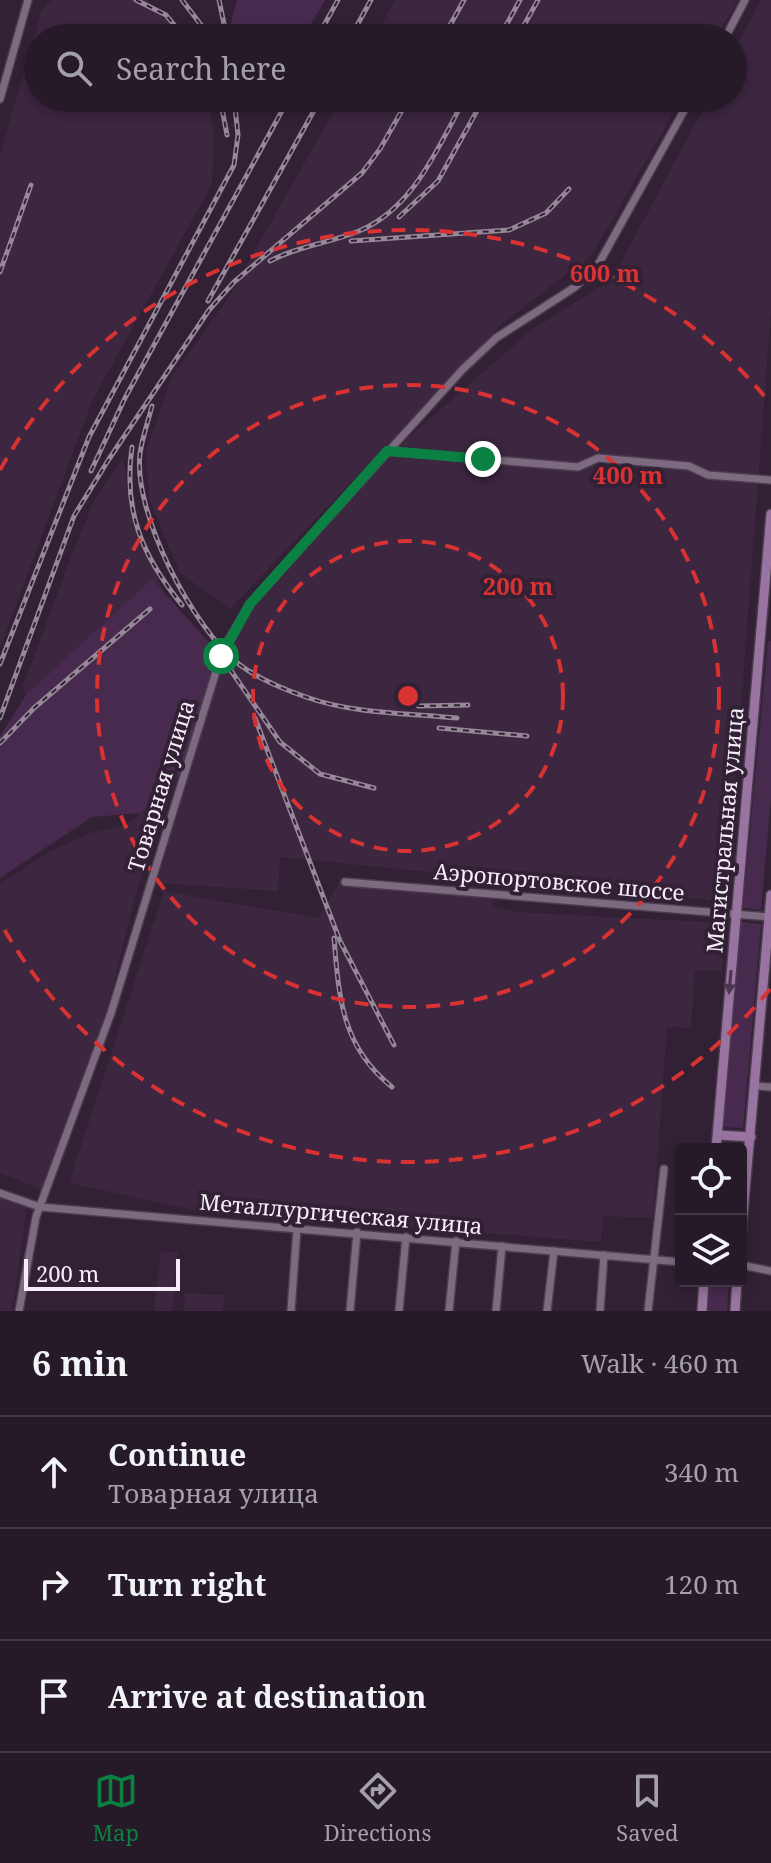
<!DOCTYPE html>
<meta charset="utf-8">
<style>
body{margin:0;font-family:"Noto Serif",serif;background:#2e2230;color:#f1f3f6}
.controls{position:absolute;right:24px;bottom:24px;display:grid;overflow:hidden;border-radius:8px;box-shadow:0 4px 12px #0003}
.controls button{width:72px;height:72px;display:grid;place-items:center;padding:0;border:0;border-bottom:2px solid #423845;background:#261928;color:#f1f3f6;font:40px sans-serif}
.scale{position:absolute;left:24px;bottom:20px;width:156px;box-sizing:border-box;padding-left:8px;border:4px solid #f7ecf9;border-top:0;font-size:22px;line-height:28px;white-space:nowrap;color:#f7ecf9;-webkit-text-stroke:6px #322135;paint-order:stroke}
.stop{position:absolute;width:24px;height:24px;margin:-18px;border:6px solid #0b8043;border-radius:50%;background:#fff}
.stop.end{background:#0b8043;border-color:#fff;box-shadow:0 2px 8px #0008}
.list{margin:0;padding:0;list-style:none}
h2{display:flex;justify-content:space-between;align-items:center;height:104px;margin:0;padding:0 32px;font-size:34px}
h2 small{font-size:26px;font-weight:400;color:#a4a0a8}
.list li{display:grid;grid-template-columns:52px 1fr auto;gap:24px;align-items:center;box-sizing:border-box;height:112px;padding:0 32px;border-top:2px solid #423845}
.list b{display:block;font-size:30px;white-space:nowrap}
.list p{margin:0;font-size:26px;white-space:nowrap;color:#a4a0a8}
.list em{font-size:26px;font-style:normal;color:#a4a0a8}
.icon{flex:none;width:44px;height:44px;fill:none;stroke:currentColor;stroke-width:2;stroke-linecap:round;stroke-linejoin:round}
.map{position:relative;flex:none;width:771px;height:1311px;overflow:hidden}
.search{position:absolute;background:#261928;box-shadow:0 4px 12px #0003;left:24px;right:24px;top:24px;height:88px;display:flex;align-items:center;gap:20px;box-sizing:border-box;padding:0 28px;border-radius:44px;color:#a4a0a8;font-size:30px}
.sheet{height:440px;background:#261928}
nav{display:flex;justify-content:space-around;align-items:center;box-sizing:border-box;height:112px;border-top:2px solid #423845;background:#261928;font-size:22px;color:#a4a0a8}
nav a{display:grid;justify-items:center;gap:4px}
nav .on{color:#0b8043}
.map>svg:first-child{display:block}
.built{fill:#3c2640}
.green{fill:#482a4e}
.lines{fill:none;stroke-linecap:round;stroke-linejoin:round}
.minor-casing{stroke:#4a3c4d;stroke-width:10}
.major-casing{stroke:#4a3c4d;stroke-width:12}
.minor{stroke:#7d6a81;stroke-width:7}
.major{stroke:#9974a1;stroke-width:9}
.rail-casing{stroke:#968898;stroke-width:5}
.rail{stroke:#322135;stroke-width:2;stroke-dasharray:6;stroke-linecap:butt}
.oneway{fill:#4c3650}
.route{stroke:#0b8043;stroke-width:10}
.ring{fill:none;stroke:#d83232;stroke-width:4;stroke-dasharray:14 10}
.labels{text-anchor:middle;stroke-width:8;stroke-linejoin:round;paint-order:stroke}
.street-label{font-size:22px;fill:#f7ecf9;stroke:#322135}
.centre{fill:#d83232;stroke:#322135;stroke-width:4}
.ring-label{font-size:24px;text-anchor:middle;font-weight:bold;fill:#d83232;stroke:#322135;stroke-width:8;stroke-linejoin:round;paint-order:stroke}
</style>
<div class="map">
<svg width="771" height="1311" viewBox="0 0 771 1311">
<rect width="100%" height="100%" fill="#322135"/>
<g class="built">
<path d="M51,0H147L195,37L38,38V98H207L214,132L212,184L92,401L0,648V155L42,10Z"/>
<path d="M395,0H738L716,38H374Z"/>
<path d="M761,0H771V312L726,902L280,857L278,891L157,883L227,647L252,605L407,439L530,331L612,279L709,98H733V53Z"/>
<path d="M341,98H682L592,255L504,322L230,609L180,573L149,499L146,450L172,376L227,300Z"/>
<path d="M123,458L131,511L162,589L95,650L28,700L23,686L71,557L94,501Z"/>
<path d="M179,773L136,894L107,1009L43,1190L0,1173V884L47,853L90,833L126,825L164,794Z"/>
<path d="M341,879L492,890L493,906L516,912L726,923L722,971H695L691,1028L667,1027L653,1218L603,1216L601,1242L197,1211L69,1183L164,891L318,918Z"/>
<path d="M0,1196L27,1205L12,1311H0Z"/>
<path d="M161,1251L178,1253L172,1311H154Z"/>
<path d="M185,1293L224,1295L223,1311H184Z"/>
</g>
<g class="green">
<path d="M237,0H325L303,38H234L230,27Z"/>
<path d="M152,579L221,656L186,768L141,813L92,817L0,878V736L26,695Z"/>
<path d="M768,641H771V798L761,910L743,908Z"/>
<path d="M741,922L761,924L743,1128L723,1127Z"/>
<path d="M710,1281H729L727,1311H707Z"/>
</g>
<g class="lines">
<g class="minor-casing">
<g id="minor">
<path d="M725,38L745,0"/>
<path d="M0,99L28,0"/>
<path d="M387,451L578,467L598,458L689,466L708,475L771,480"/>
<path d="M345,882L771,917"/>
<path d="M755,1086L771,1087"/>
<path d="M0,1193L40,1207L681,1262"/>
<path d="M741,1265L771,1271"/>
<path d="M19,1311L36,1217L111,1013L223,649L250,604L463,369L496,338L575,287L598,265L691,98"/>
<path d="M291,1311L297,1228"/>
<path d="M350,1311L357,1232"/>
<path d="M399,1311L406,1237"/>
<path d="M449,1311L456,1241"/>
<path d="M496,1311L502,1246"/>
<path d="M547,1311L554,1251"/>
<path d="M600,1311L604,1255"/>
<path d="M648,1311L664,1169"/>
</g>
</g>
<g class="major-casing">
<g id="major">
<path d="M718,1135L751,1137"/>
<path d="M716,1149L771,514"/>
<path d="M741,1236L771,895"/>
<path d="M702,1311L704,1281"/>
<path d="M735,1311L737,1281"/>
</g>
</g>
<use href="#minor" class="minor"/>
<use href="#major" class="major"/>
<g class="rail-casing">
<g id="rail">
<path d="M136,0L166,15L185,38"/>
<path d="M182,0L211,38"/>
<path d="M219,0L227,38"/>
<path d="M317,38L338,0"/>
<path d="M350,38L371,0"/>
<path d="M443,38L464,0"/>
<path d="M499,38L520,0"/>
<path d="M517,38L538,0"/>
<path d="M220,98L227,135"/>
<path d="M399,217L438,181L484,98"/>
<path d="M351,241L509,230L546,213L569,189"/>
<path d="M270,261C298,246 330,243 359,231C414,208 438,147 465,98"/>
<path d="M0,272L31,185"/>
<path d="M208,301L321,98"/>
<path d="M152,406C148,422 142,438 140,454C133,513 193,629 240,665C259,679 283,689 306,697C353,714 408,713 457,718"/>
<path d="M132,447C123,511 142,556 182,605"/>
<path d="M91,471L125,398L289,98"/>
<path d="M223,659L280,742L320,774L374,788"/>
<path d="M0,664L89,437L234,165L238,135L234,98"/>
<path d="M418,706L468,705"/>
<path d="M0,718L74,516L109,459L209,310L234,282L362,173L380,149L409,98"/>
<path d="M255,718L340,941L394,1045"/>
<path d="M439,728L527,736"/>
<path d="M0,743L34,708L150,609"/>
<path d="M334,938C339,999 342,1047 392,1087"/>
</g>
</g>
<use href="#rail" class="rail"/>
</g>
<defs><path id="oneway-solid" d="M-6-.8H1V-3.2L6.5 0L1 3.2V.8H-6Z" transform="scale(2)"/></defs>
<use class="oneway" href="#oneway-solid" transform="translate(730 982) rotate(95)"/>
<g class="lines">
<path class="route" d="M221,656L250,604L387,451L483,459"/>
</g>
<g class="ring">
<circle cx="408" cy="696" r="155"/>
<circle cx="408" cy="696" r="311"/>
<path d="M770 989A466 466 0 0 1 0 922M0 470A466 466 0 0 1 770 403"/>
</g>
<g class="labels">
<g class="street-label">
<text transform="translate(161 786) rotate(-73)" y="8">Товарная улица</text>
<text transform="translate(725 830) rotate(-85)" y="8">Магистральная улица</text>
<text transform="translate(559 882) rotate(5)" y="8">Аэропортовское шоссе</text>
<text transform="translate(341 1214) rotate(5)" y="8">Металлургическая улица</text>
</g>
</g>
<circle cx="408" cy="696" r="12" class="centre"/>
<g class="ring-label">
<text x="605" y="282">600 m</text>
<text x="628" y="484">400 m</text>
<text x="518" y="595">200 m</text>
</g>
</svg>
<div class="controls">
<button><svg class="icon" aria-label="locate" viewBox="0 0 24 24"><circle cx="12" cy="12" r="6"/><path d="M12 2v4M12 18v4M2 12h4M18 12h4"/></svg></button>
<button><svg class="icon" aria-label="layers" viewBox="0 0 24 24"><path d="M12 4l9 5-9 5-9-5zM3 14l9 5 9-5"/></svg></button>
</div>
<div class="scale">200 m</div>
<div class="stop" style="left:221px;top:656px"></div>
<div class="stop end" style="left:483px;top:459px"></div>
<div class="search"><svg class="icon" aria-label="search" viewBox="0 0 24 24"><circle cx="10" cy="10" r="6"/><path d="M15 15l6 6"/></svg>Search here</div>
</div>
<section class="sheet">
<h2>6 min<small>Walk · 460 m</small></h2>
<ul class="list">
<li><svg class="icon" aria-label="ahead" viewBox="0 0 24 24"><path d="M12 20V5M6 11l6-6 6 6"/></svg><div><b>Continue</b><p>Товарная улица</p></div><em>340 m</em></li>
<li><svg class="icon" aria-label="right" viewBox="0 0 24 24"><path d="M7 20v-9h11M14 6l5 5-5 5"/></svg><div><b>Turn right</b></div><em>120 m</em></li>
<li><svg class="icon" aria-label="arrive" viewBox="0 0 24 24"><path d="M6 21V4h12l-3 4 3 4H6"/></svg><div><b>Arrive at destination</b></div></li>
</ul>
</section>
<nav>
<a class="on"><svg class="icon" aria-label="map" viewBox="0 0 24 24"><path d="M3 6l6-2 6 2 6-2v14l-6 2-6-2-6 2zM9 4v14M15 6v14"/></svg>Map</a>
<a><svg class="icon" aria-label="directions" viewBox="0 0 24 24"><path d="M12 3l9 9-9 9-9-9zM9 14v-3h6M13 9l2 2-2 2"/></svg>Directions</a>
<a><svg class="icon" aria-label="saved" viewBox="0 0 24 24"><path d="M7 4h10v16l-5-4-5 4z"/></svg>Saved</a>
</nav>
